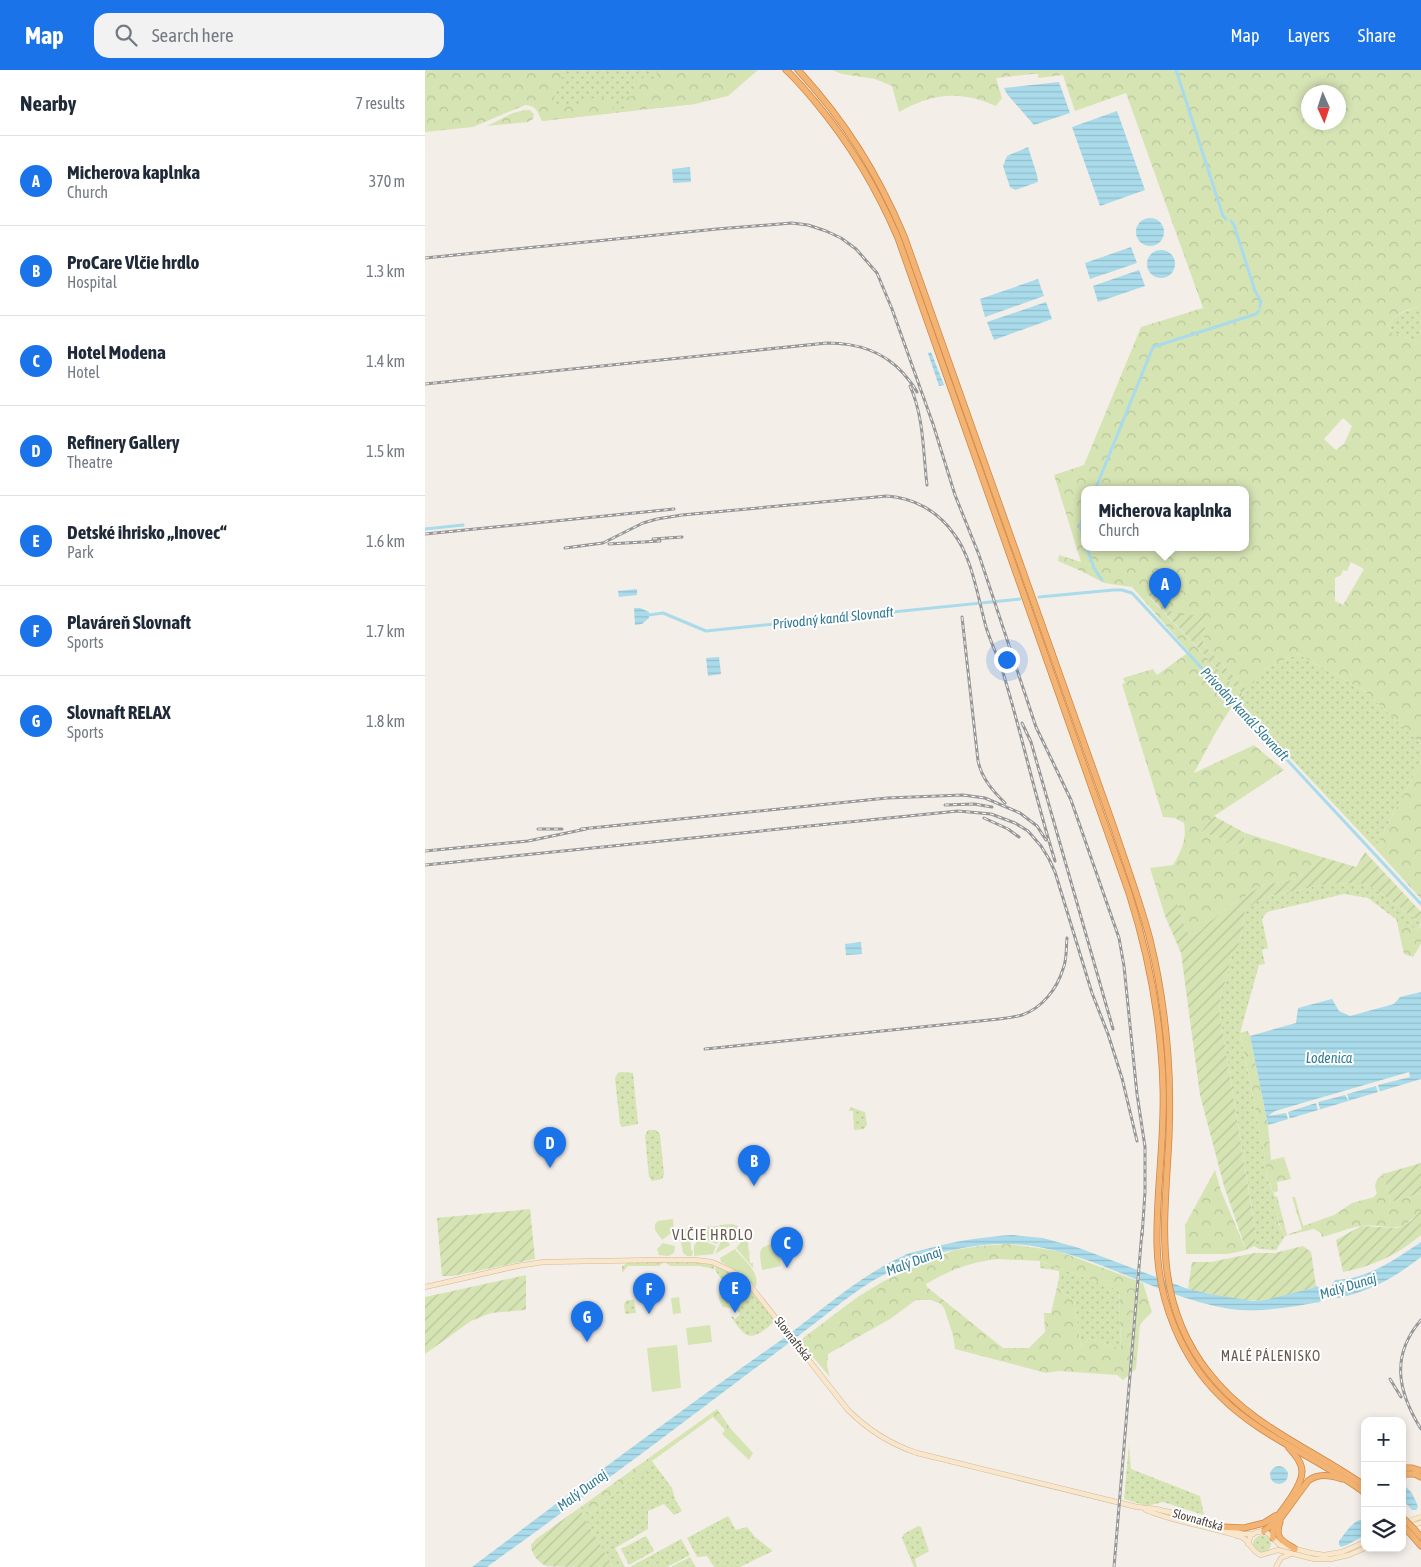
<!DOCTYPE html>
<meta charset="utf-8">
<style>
body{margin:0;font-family:"Asap Condensed",sans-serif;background:#f2f2f3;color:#1f2937}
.controls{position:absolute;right:15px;bottom:15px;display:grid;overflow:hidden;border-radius:10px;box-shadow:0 2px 8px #0003}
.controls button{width:45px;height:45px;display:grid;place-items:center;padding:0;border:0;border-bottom:1px solid #e0e1e3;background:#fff;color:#1f2937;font:25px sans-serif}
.compass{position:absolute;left:876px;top:15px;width:45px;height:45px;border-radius:50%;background:#fff;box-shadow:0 2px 8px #0003;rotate:177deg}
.you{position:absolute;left:581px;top:589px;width:18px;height:18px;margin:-12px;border:4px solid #fff;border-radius:50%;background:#1a73e8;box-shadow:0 0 0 8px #1a73e833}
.badge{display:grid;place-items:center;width:32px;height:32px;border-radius:50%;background:#1a73e8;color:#fff;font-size:16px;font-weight:700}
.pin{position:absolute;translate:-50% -41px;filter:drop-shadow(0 1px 2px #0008)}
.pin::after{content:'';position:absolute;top:26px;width:18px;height:15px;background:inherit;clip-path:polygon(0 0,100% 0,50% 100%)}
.popup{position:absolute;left:656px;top:416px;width:168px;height:65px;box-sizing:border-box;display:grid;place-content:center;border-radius:10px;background:#fff;filter:drop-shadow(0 1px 4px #0005);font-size:16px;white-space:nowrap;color:#747a83}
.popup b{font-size:19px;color:#1f2937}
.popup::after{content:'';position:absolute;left:50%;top:100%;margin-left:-10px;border:10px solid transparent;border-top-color:#fff}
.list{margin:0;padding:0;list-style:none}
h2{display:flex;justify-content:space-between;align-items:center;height:65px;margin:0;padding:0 20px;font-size:21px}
h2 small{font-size:16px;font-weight:400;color:#747a83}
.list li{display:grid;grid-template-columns:32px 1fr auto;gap:15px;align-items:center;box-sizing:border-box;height:90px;padding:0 20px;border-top:1px solid #e0e1e3}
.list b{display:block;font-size:19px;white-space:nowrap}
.list p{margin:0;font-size:16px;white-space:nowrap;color:#747a83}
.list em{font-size:16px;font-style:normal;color:#747a83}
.icon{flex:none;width:28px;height:28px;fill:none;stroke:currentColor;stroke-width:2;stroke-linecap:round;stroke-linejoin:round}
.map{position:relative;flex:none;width:996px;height:1497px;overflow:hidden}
header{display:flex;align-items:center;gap:30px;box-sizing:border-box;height:70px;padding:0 25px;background:#1a73e8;color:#fff}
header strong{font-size:24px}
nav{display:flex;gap:28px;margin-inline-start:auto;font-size:18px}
.search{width:350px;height:45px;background:#f2f2f3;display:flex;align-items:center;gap:12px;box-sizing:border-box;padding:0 18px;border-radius:15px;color:#747a83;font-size:19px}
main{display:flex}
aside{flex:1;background:#fff}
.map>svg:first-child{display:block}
.grass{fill:url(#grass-dots)}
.forest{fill:url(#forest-crowns);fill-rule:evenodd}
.park{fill:#d6e4b4}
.garden{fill:url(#garden-furrows)}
.water{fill:url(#water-rules)}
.pier{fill:#f3eee8}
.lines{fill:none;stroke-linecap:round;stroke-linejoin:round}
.canal{stroke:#a9dbeb;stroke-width:3}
.secondary-casing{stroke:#cfb99b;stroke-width:5.5}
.highway-casing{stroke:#d18644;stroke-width:7}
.secondary{stroke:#fae7cb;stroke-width:4.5}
.highway{stroke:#f3b373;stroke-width:5.5}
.rail-casing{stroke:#979797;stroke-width:3}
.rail{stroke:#fff;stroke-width:1;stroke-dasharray:4;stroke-linecap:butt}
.highway-bridge-casing{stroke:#d18644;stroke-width:7;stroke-linecap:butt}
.highway-bridge{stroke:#f3b373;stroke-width:5.5}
.labels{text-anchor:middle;stroke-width:4;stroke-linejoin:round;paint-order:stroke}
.street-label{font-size:12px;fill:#463e37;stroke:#fff}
.water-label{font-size:14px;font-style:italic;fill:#327a93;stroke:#fff}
.neighbourhood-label{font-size:14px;letter-spacing:1px;fill:#685a4f;stroke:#fff}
.quarter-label{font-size:15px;letter-spacing:1px;fill:#685a4f;stroke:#fff}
</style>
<header>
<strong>Map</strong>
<div class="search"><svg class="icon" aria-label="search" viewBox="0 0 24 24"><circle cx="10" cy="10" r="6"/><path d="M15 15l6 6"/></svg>Search here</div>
<nav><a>Map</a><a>Layers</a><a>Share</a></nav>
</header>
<main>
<aside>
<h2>Nearby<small>7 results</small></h2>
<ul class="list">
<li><span class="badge">A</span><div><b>Micherova kaplnka</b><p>Church</p></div><em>370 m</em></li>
<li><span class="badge">B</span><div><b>ProCare Vlčie hrdlo</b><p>Hospital</p></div><em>1.3 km</em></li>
<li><span class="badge">C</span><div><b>Hotel Modena</b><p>Hotel</p></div><em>1.4 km</em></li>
<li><span class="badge">D</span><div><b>Refinery Gallery</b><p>Theatre</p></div><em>1.5 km</em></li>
<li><span class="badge">E</span><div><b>Detské ihrisko „Inovec“</b><p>Park</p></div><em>1.6 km</em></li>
<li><span class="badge">F</span><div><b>Plaváreň Slovnaft</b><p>Sports</p></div><em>1.7 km</em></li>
<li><span class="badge">G</span><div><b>Slovnaft RELAX</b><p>Sports</p></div><em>1.8 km</em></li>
</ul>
</aside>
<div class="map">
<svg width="996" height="1497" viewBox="0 0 996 1497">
<defs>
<pattern id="grass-dots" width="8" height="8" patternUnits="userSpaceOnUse" patternTransform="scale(1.25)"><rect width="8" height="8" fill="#d6e4b4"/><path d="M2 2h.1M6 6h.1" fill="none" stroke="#b9c59b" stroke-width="1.8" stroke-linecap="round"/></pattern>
<pattern id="forest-crowns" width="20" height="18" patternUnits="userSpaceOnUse" patternTransform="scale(1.25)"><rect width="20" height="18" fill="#d6e4b4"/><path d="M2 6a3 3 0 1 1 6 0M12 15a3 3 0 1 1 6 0" fill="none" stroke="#b9c59b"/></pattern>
<pattern id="garden-furrows" width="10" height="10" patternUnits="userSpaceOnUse" patternTransform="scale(1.25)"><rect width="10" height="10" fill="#d6e4b4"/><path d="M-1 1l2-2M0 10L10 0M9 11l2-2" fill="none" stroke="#b9c59b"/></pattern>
<pattern id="water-rules" width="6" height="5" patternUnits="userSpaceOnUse" patternTransform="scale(1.25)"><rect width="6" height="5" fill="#a9dbeb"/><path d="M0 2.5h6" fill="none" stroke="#93bdca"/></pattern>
</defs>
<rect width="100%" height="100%" fill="#f3eee8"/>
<g class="grass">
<path d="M112,0H313L270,34L117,51Z"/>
<path d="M993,237H996V273L967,263L963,256C968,244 981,241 993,237Z"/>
<path d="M873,584L940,621L996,674V692L950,778L812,631L841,598Z"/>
<path d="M935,813L949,818L996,853L992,860L968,847L943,828L919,824L842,842L837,849L843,878L837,880L840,894L834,895L815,963L839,1082L842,1108L850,1127V1132L851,1142L854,1155L860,1166L851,1180L834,1179L829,1176L831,1165L827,1139L794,940L796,923L802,907L807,882L814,875L820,841L832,831L845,826L902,814Z"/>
<path d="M195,1002L208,1003L213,1054L197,1057L195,1054L190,1008L192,1004Z"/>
<path d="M425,1037L440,1042L442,1055L439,1059L429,1060L428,1041H424Z"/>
<path d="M223,1060H231L235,1064L239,1105L237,1109L227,1111L224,1107L220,1065Z"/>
<path d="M615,1191L694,1220L696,1279L664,1268L656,1277L649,1230L632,1217L634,1208V1201L615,1198Z"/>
<path d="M241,1192L276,1193L289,1195V1199L275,1196H245Z"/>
<path d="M203,1193L237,1192L238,1193L234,1196H203L197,1203V1196Z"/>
<path d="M291,1196L310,1204L320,1213L350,1251C343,1257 329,1272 319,1263C314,1259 310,1252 306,1247L308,1246L310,1249L315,1244L310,1238L308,1239L306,1238L298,1237C290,1226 296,1223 297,1210L290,1200Z"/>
<path d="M202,1230H209L211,1243L200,1244L199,1234Z"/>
<path d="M704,1375L706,1399L775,1426L779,1445L738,1432L722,1436L699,1429Z"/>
<path d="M227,1391L247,1418L250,1429L257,1441L249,1445L239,1434L223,1441V1459L190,1478L200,1497H188L154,1438L157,1436L165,1444Z"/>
<path d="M303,1446L311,1460L322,1457L330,1467L348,1481L315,1497H289L282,1486L272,1487L262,1468Z"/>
<path d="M493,1456L496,1457L504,1481L490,1489L492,1497H489L477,1468L479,1464Z"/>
<circle cx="837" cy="1474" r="9"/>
<path d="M221,1466L229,1481L204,1495L196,1479Z"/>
<path d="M256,1469L265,1485L242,1497H205Z"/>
<path d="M265,1487L271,1497H246Z"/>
</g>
<g class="forest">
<path d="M0,0H127L139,3L126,36H156L165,29L176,27L189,32L187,43L117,51C112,41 112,36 100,35L48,57L0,62Z"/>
<path d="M233,0H333L303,26L270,34L200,41L198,28L211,25L212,6L223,10L229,15Z"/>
<path d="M407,0H996V237C984,238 968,244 963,256L967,263L996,273V674L940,621L873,584L841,598L822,620L778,574L780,557L776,553L781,546L750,545L727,521L723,526L808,615L818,624L806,638L791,662L769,703L829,675L859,700L789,746L776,762L818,775L820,763L897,787L872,809L838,815L810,832L782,854L776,861L767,865L761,861L750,829L740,846L725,798L748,795C756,782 762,769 759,753L750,748L738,747L697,614L700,613L698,608L728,599L732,605L764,582L707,517L679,513L656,501L633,491L634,485L656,492L629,405L659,395L716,257L778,238L701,23L650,41L638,5L613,8V4H607L571,8L577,28L571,36C536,20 507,23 474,42L467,16L450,9L417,4ZM884,22H914V52H884ZM918,348L927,356L919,374L911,380L899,369ZM660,420H820V478H660ZM926,492L939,499L918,535L910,531V508L916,505L918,500L922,501Z"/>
<path d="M100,40H105L109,44L108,49L103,52L62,56L88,43Z"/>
<path d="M996,692V829L950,778Z"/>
<path d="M971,848L992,860L996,855V874L988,887L979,884Z"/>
<path d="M823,961L825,966L843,1055L846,1090L859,1087L866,1109L852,1112L853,1121L849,1123L842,1108L839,1082L815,963Z"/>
<path d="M790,1100L796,1121L821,1180L803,1184H761L760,1155Z"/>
<path d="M958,1104L966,1132L996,1123V1140C971,1168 966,1153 935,1156C923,1158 910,1164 897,1167L896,1163L889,1159L860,1166C854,1154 848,1140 850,1127L852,1126L862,1165L877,1159L867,1127H870L878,1156L909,1145L927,1133L949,1127L952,1123C948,1114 951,1110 958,1104Z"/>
<path d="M583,1174L633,1181L718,1213L727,1242L715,1254L711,1299L698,1310L692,1305L634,1301L621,1303L530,1279L528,1265L519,1238L516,1234L506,1230H491L465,1249L403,1284L402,1296L405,1307L374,1271L434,1226L459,1211L492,1196L529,1180L555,1176ZM573,1189L615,1191L694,1220L696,1279L664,1268L656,1277L649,1230L632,1217L626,1243H619L620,1262L604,1278H578L502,1217L501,1214C525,1200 545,1192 573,1189Z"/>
<path d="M292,1339L306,1359L328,1383L324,1390L297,1364L300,1360L288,1347L227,1391L165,1444L157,1436Z"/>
</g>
<g class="park">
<path d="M248,1149L249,1161L237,1170L230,1160V1154L233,1151Z"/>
<path d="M307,1154L313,1156L315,1162L313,1168L308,1173L294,1155Z"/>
<path d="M293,1156L298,1164L292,1174L273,1168L279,1157Z"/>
<path d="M264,1158L266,1162L265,1164L266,1180L268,1181L267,1186H262L258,1183L255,1167L258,1160Z"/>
<path d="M299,1165L305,1175L290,1184Z"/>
<path d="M322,1165L324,1182H326L324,1183L325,1193H328V1198L311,1178Z"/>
<path d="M273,1169L291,1176L288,1184L269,1186V1176Z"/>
<path d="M238,1173L250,1176L249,1183L243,1186L234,1185L232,1179Z"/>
<path d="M353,1173L356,1196L337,1200C334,1180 332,1176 353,1173Z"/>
<path d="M310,1179C319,1190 335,1202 331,1217L316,1203L296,1192L295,1188Z"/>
<path d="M254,1227L256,1243L248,1244L246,1228Z"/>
<path d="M285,1255L287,1272L263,1275L261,1258Z"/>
<path d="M252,1275L256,1318L227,1322L222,1278Z"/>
</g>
<g class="garden">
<path d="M728,521L750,545H782L776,553L780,557L778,574L822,620L818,624L808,615L723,525Z"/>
<path d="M789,746L820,763L818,775L776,762Z"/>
<path d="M940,782L996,842V853L949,818L935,813L902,814L845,826L832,831L820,841L814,875L807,883L802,907L796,923L794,940L831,1165L829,1176L821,1180L799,1116L775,1025L756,883L740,846L750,828L761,861L767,865L776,861L782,854L810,832L838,815L872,809L897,787L931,797Z"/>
<path d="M996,1093V1123L966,1132L958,1104Z"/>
<path d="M105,1139L110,1189L28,1206H17L12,1148Z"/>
<path d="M996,1140V1165C974,1184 947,1197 918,1202L911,1170L936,1156L972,1158L986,1151Z"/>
<path d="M878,1176L886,1182L891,1216L888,1218C872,1222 856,1228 839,1230C816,1233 786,1224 763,1219L767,1192H786L830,1183H850Z"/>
<path d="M101,1205V1239L99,1240L66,1243L46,1251L0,1284V1227Z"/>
<path d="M154,1438L188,1497C177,1497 127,1497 121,1496C113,1492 106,1484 106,1475L111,1469Z"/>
</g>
<g class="water">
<path d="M634,12L645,43L609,55L582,24L579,18Z"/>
<path d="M692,41L720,120L675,136L647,57Z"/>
<path d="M603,77L612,105L613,112L590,120L585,117L578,96L582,86Z"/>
<path d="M265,97L266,112L248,113L247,99Z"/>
<circle cx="725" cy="162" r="14"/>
<path d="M706,177L712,193L665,209L660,193Z"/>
<circle cx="736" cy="194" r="14"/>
<path d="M714,200L720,216L673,232L668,216Z"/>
<path d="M613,209L619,226L560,247L555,229Z"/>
<path d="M621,232L627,249L569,270L562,252Z"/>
<path d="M506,282L519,315L514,316L503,283Z"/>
<path d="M212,519V525L194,527L193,521Z"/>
<path d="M209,538H215L224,542V548L217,554L210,555Z"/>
<path d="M294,587L296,604L283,606L281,588Z"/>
<path d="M436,872L437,884L421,885L420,874Z"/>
<path d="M996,922V1009L843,1055L825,966L871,953L873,938L907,929L914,941L925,946L969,934L975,927Z"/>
<path d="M587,1165L618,1168L654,1178L763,1219L790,1225L828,1231L840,1230L888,1218L891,1216L898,1219L900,1224L904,1223L905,1226L898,1227L895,1232C865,1237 835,1243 805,1239C728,1227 662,1176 583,1174C547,1173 501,1184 468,1200C440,1213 417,1232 394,1250C372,1267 351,1283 329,1299C241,1366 152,1432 62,1497H47C148,1421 249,1345 352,1273C394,1243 432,1207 480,1185C486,1182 494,1181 501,1179C530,1171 557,1167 587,1165Z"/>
<path d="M996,1172V1187C971,1207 945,1221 914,1228L909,1226L907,1215L910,1210C943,1209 969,1190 996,1172Z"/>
<circle cx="854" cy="1405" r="9"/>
<path d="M981,1417C988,1423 990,1429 993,1437L991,1440H987L977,1429V1419Z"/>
<path d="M939,1449L940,1465L922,1475L916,1477L914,1475V1471C921,1463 927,1450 939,1449Z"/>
</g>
<path class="pier" d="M984,1002L985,1007L953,1015L955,1022H953L951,1016L922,1024L924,1030H923L920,1025L893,1032L895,1039L893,1040L891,1033L863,1042L865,1049H863L861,1043L843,1046L850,1041Z"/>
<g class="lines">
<g class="canal">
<path d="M751,0L798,146L801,149"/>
<path d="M806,151L809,155L830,221L836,231L835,237"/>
<path d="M670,420L728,277L831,244L834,241"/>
<path d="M660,444L655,456L660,471"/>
<path d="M0,459L38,455"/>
<path d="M662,478L669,498L677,510"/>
<path d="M614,527L688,520H697L707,523L996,834"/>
<path d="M224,545L238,543L281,561L595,529"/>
</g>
<g class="secondary-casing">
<g id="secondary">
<path d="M0,1217L92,1196L119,1192L229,1190H271L287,1192L307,1201L324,1214L423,1340C443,1360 465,1374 492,1383L712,1437L731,1439L765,1447L818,1464H828"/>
<path d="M721,1440C751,1453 785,1456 816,1467C826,1471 826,1482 836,1485L853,1480L889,1489H906L924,1485L940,1478"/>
<path d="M977,1453L996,1447"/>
<path d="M983,1456L996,1453"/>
<path d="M823,1474L826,1465L832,1462L839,1461L845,1465L855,1475L886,1483L899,1485L917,1482L940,1472"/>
<path d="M851,1497L856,1488L866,1484"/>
</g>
</g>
<g class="highway-casing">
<g id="highway">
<path d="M361,0C372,10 382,22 392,34C426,75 452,119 473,168L704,823C724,886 736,950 738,1016C740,1069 731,1121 732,1174C733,1230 756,1288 796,1327C837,1368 894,1388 940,1423"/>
<path d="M373,0C420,51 452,102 479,166L689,758C701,794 714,829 724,866C734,905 740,946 743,986C745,1013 745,1040 744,1066C740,1152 726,1229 784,1303C825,1356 886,1378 940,1416"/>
<path d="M977,1398H987L996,1401"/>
<path d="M977,1404H990L996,1407"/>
<path d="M855,1452C849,1469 858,1471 870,1479"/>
<path d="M798,1457L819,1458L839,1453L850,1446"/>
<path d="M989,1459L996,1467"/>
<path d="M839,1461L845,1456C854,1444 877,1417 877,1402C877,1392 870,1385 864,1378"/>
<path d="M983,1461L996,1476"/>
<path d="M848,1468V1461L850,1456L883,1411C893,1403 905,1405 917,1409"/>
</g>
</g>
<use href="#secondary" class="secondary"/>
<use href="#highway" class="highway"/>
<g class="rail-casing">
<g id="rail">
<path d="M0,188L292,159L367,153L383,155L401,161L416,168L431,179L452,203L467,239L508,354L530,425L554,485L611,657L646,730L694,868L699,896L712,1024L720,1077V1122L717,1166"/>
<path d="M0,314L402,273C431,273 457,280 478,303C483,309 488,314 492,322"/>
<path d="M485,316C499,347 498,382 502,415"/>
<path d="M0,464L249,439"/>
<path d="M228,469L257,467"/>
<path d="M184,474L235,471"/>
<path d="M140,478L178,473L218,453L232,449L257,445L462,426C489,428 513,441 529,464C547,487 553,528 561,557C565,570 571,583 576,596C596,660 610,727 630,791"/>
<path d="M537,547L553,691C557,709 568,721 580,733"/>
<path d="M597,653L606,672L688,959"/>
<path d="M520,735L549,734L567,737"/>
<path d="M559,748L583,759L594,767"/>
<path d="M113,759H137"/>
<path d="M156,759L462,728L538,725L560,728L595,743L612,756L621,770"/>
<path d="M0,781L103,771L161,759"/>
<path d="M0,795L533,741L566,744L590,753L603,761L616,776L624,789L630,802L667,923L683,964L697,1008L712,1071"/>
<path d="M280,979L574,949C581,948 590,947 597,945C617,938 632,919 638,899C642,890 641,878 642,868"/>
<path d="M996,1250C965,1286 973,1322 996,1359"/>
<path d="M965,1309L976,1327"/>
<path d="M689,1497L717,1161"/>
</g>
</g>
<use href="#rail" class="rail"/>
<g class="highway-bridge-casing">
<g id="highway-bridge">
<path d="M978,1448L989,1459"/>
<path d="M977,1456L983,1461"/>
</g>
</g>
<use href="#highway-bridge" class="highway-bridge"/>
</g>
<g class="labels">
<g class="street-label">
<text transform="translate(368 1269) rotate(52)" y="4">Slovnaftská</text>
<text transform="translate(773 1450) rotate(16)" y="4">Slovnaftská</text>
</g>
<g class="water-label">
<text transform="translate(408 548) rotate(-6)" y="5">Prívodný kanál Slovnaft</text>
<text transform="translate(820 644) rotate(47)" y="5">Prívodný kanál Slovnaft</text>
<text x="904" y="993">Lodenica</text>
<text transform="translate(489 1191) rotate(-21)" y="5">Malý Dunaj</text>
<text transform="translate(923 1216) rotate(-17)" y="5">Malý Dunaj</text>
<text transform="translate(157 1420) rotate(-37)" y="5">Malý Dunaj</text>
</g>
<g class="neighbourhood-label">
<text x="846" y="1291">MALÉ PÁLENISKO</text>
</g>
<g class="quarter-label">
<text x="288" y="1170">VLČIE HRDLO</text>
</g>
</g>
</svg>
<div class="controls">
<button>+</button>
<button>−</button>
<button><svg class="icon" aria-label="layers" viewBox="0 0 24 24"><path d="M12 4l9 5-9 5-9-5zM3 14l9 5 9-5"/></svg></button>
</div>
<svg class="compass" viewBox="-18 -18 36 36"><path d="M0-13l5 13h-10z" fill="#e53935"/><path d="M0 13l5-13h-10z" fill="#747a83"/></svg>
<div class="you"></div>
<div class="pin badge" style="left:740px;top:539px">A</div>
<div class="popup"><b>Micherova kaplnka</b>Church</div>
<div class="pin badge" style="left:329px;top:1116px">B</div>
<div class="pin badge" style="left:362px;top:1198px">C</div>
<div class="pin badge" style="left:125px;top:1098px">D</div>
<div class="pin badge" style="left:310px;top:1243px">E</div>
<div class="pin badge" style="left:224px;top:1244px">F</div>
<div class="pin badge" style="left:162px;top:1272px">G</div>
</div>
</main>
